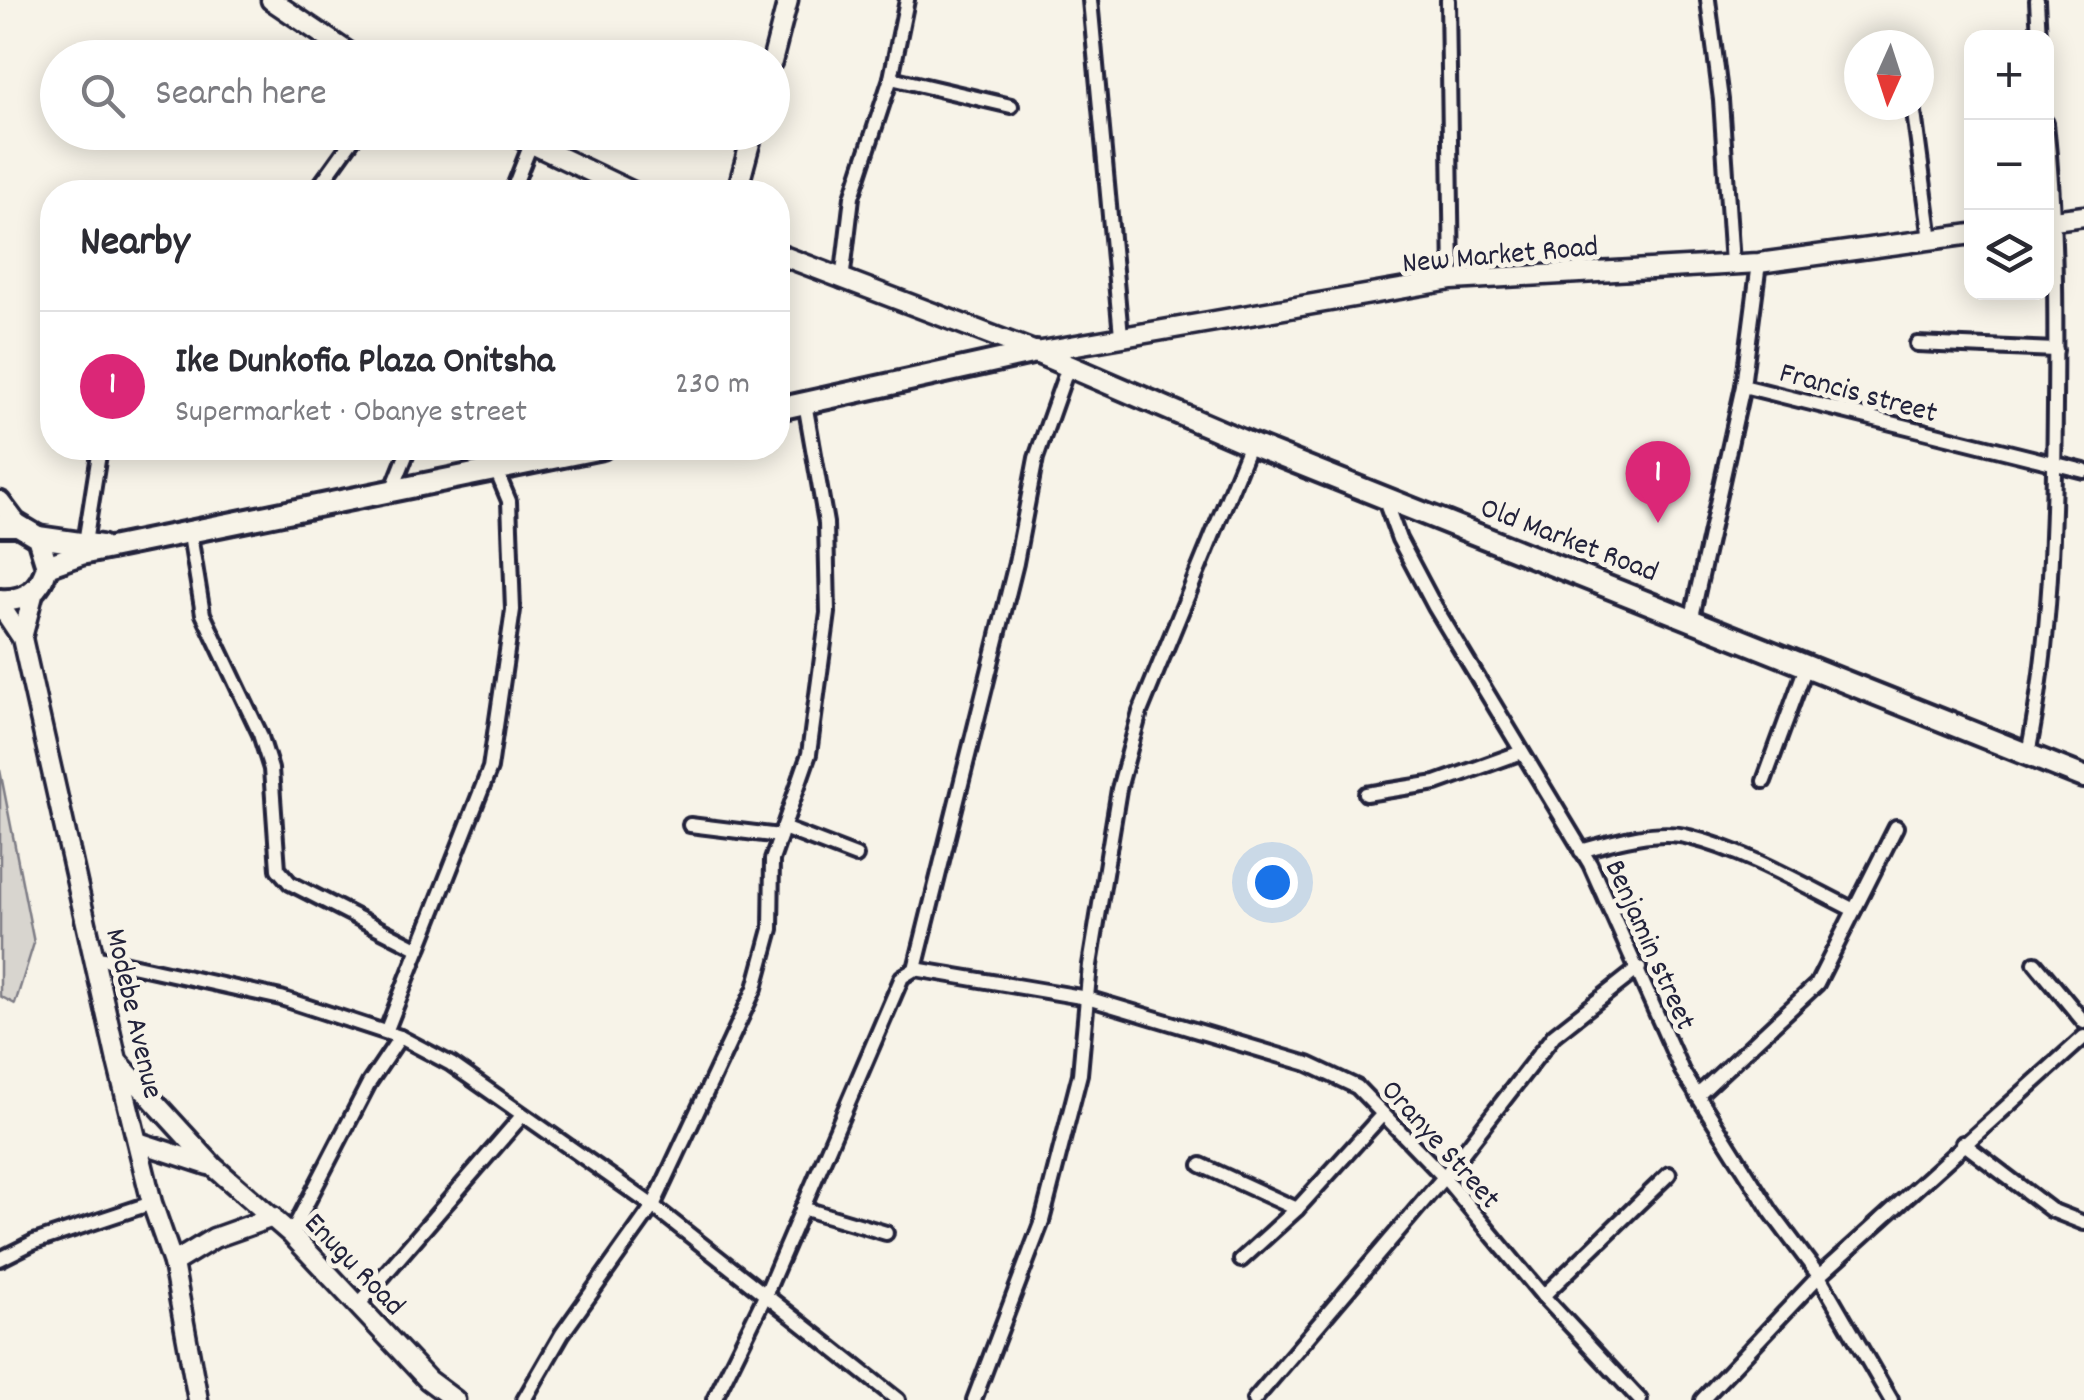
<!DOCTYPE html>
<meta charset="utf-8">
<style>
body{margin:0;font-family:Dekko,sans-serif;background:#f2f2f3;color:#2b2b33}
.controls{position:absolute;right:30px;top:30px;display:grid;overflow:hidden;border-radius:20px;box-shadow:0 5px 25px #0003}
.controls button{width:90px;height:90px;display:grid;place-items:center;padding:0;border:0;border-bottom:2px solid #e1e1e2;background:#fff;color:#2b2b33;font:50px sans-serif}
.compass{position:absolute;left:1844px;top:30px;width:90px;height:90px;border-radius:50%;background:#fff;box-shadow:0 5px 25px #0003;rotate:183deg}
.you{position:absolute;left:1272px;top:882px;width:35px;height:35px;margin:-25px;border:8px solid #fff;border-radius:50%;background:#1a73e8;box-shadow:0 0 0 15px #1a73e833}
.badge{display:grid;place-items:center;width:65px;height:65px;border-radius:50%;background:#db2777;color:#fff;font-size:32px;font-weight:700}
.pin{position:absolute;translate:-50% -82px;filter:drop-shadow(0 2px 5px #0008)}
.pin::after{content:'';position:absolute;top:52px;width:35px;height:30px;background:inherit;clip-path:polygon(0 0,100% 0,50% 100%)}
.list{margin:0;padding:0;list-style:none}
h2{display:flex;justify-content:space-between;align-items:center;height:130px;margin:0;padding:0 40px;font-size:42px}
h2 small{font-size:32px;font-weight:400;color:#7c7c81}
.list li{display:grid;grid-template-columns:65px 1fr auto;gap:30px;align-items:center;box-sizing:border-box;height:150px;padding:0 40px;border-top:2px solid #e1e1e2}
.list b{display:block;font-size:38px;white-space:nowrap}
.list p{margin:0;font-size:32px;white-space:nowrap;color:#7c7c81}
.list em{font-size:32px;font-style:normal;color:#7c7c81}
.icon{flex:none;width:55px;height:55px;fill:none;stroke:currentColor;stroke-width:2;stroke-linecap:round;stroke-linejoin:round}
.map{position:relative;flex:none;width:2084px;height:1400px;overflow:hidden}
.search{position:absolute;background:#fff;box-shadow:0 5px 25px #0003;left:40px;top:40px;width:750px;height:110px;display:flex;align-items:center;gap:25px;box-sizing:border-box;padding:0 35px;border-radius:55px;color:#7c7c81;font-size:38px}
.panel{position:absolute;background:#fff;box-shadow:0 5px 25px #0003;left:40px;top:180px;width:750px;height:280px;border-radius:40px}
.map>svg:first-child{display:block}
.green{fill:#d8d5cf;stroke:#7d7c85;stroke-width:2.5}
.lines{fill:none;stroke-linecap:round;stroke-linejoin:round}
.street-casing{stroke:#22223b;stroke-width:20}
.secondary-casing{stroke:#22223b;stroke-width:25}
.primary-casing{stroke:#22223b;stroke-width:28}
.street{stroke:#f7f3e8;stroke-width:12}
.secondary{stroke:#f7f3e8;stroke-width:18}
.primary{stroke:#f7f3e8;stroke-width:20}
.labels{text-anchor:middle;stroke-width:10;stroke-linejoin:round;paint-order:stroke}
.street-label{font-size:30px;fill:#22223b;stroke:#f7f3e8}
</style>
<div class="map">
<svg width="2084" height="1400" viewBox="0 0 2084 1400">
<rect width="100%" height="100%" fill="#f7f3e8"/>
<filter id="ink" filterUnits="userSpaceOnUse"><feTurbulence type="fractalNoise" baseFrequency=".01" numOctaves="2"/><feDisplacementMap in="SourceGraphic" scale="20" xChannelSelector="R" yChannelSelector="G"/><feConvolveMatrix kernelMatrix="1 2 1 2 8 2 1 2 1" color-interpolation-filters="sRGB"/></filter>
<g filter="url(#ink)">
<path class="green" d="M0,770L34,943L15,1004L0,996Z"/>
<g class="lines">
<g class="street-casing">
<g id="street">
<path d="M1090,0L1121,335"/>
<path d="M1448,0L1452,280"/>
<path d="M1708,0L1721,100L1732,264"/>
<path d="M2037,0L2039,38"/>
<path d="M891,78L1011,106"/>
<path d="M1913,105L1931,240"/>
<path d="M315,192L358,132"/>
<path d="M512,192L531,144"/>
<path d="M1759,263L1743,386L2084,471"/>
<path d="M842,281L852,197L891,78L907,0"/>
<path d="M1917,344L2056,350"/>
<path d="M391,493L409,448"/>
<path d="M1384,498L1399,539L1435,607L1590,864L1682,1071L1771,1212L1819,1276L1891,1400"/>
<path d="M190,535L203,614L260,734L271,769L278,869L290,883L419,949"/>
<path d="M85,543L100,448"/>
<path d="M1692,617L1743,386"/>
<path d="M2028,754C2051,640 2054,521 2055,405C2056,310 2056,217 2046,123"/>
<path d="M1764,781L1807,664"/>
<path d="M1366,794L1436,783L1522,752"/>
<path d="M690,825L780,836"/>
<path d="M783,828L856,856"/>
<path d="M1581,851C1612,842 1658,828 1689,837C1746,851 1802,884 1854,910"/>
<path d="M95,957L281,998L400,1037L451,1064L653,1206L898,1400"/>
<path d="M2035,963L2084,1022"/>
<path d="M915,969L1016,563L1036,458L1068,367"/>
<path d="M386,1032L490,768L513,610L509,501L496,470"/>
<path d="M1697,1096L1817,984L1896,827"/>
<path d="M1963,1143L2051,1210L2084,1223"/>
<path d="M1201,1165L1297,1209"/>
<path d="M802,1208L886,1233"/>
<path d="M291,1234L369,1083L400,1037"/>
<path d="M0,1259L34,1242L152,1203"/>
<path d="M1241,1260L1297,1209L1383,1114"/>
<path d="M1543,1296L1669,1174"/>
<path d="M359,1304L521,1117"/>
<path d="M524,1400L562,1334L653,1206L755,988L771,929L772,860L809,754L828,613L826,523L805,403"/>
<path d="M714,1400L765,1296L902,977L915,969L1087,998L1308,1064L1357,1087L1444,1177L1543,1296L1640,1400"/>
<path d="M974,1400L1042,1221L1080,1074L1090,965L1119,789L1140,712L1250,444"/>
<path d="M1254,1400L1444,1177L1554,1035L1639,968"/>
<path d="M1702,1400L1819,1276L2084,1037"/>
</g>
</g>
<g class="secondary-casing">
<g id="secondary">
<path d="M271,0L357,58"/>
<path d="M772,62L788,0"/>
<path d="M507,132L633,192"/>
<path d="M737,192L753,132"/>
<path d="M2046,221L2084,216"/>
<path d="M778,254L1036,352L1452,280L1759,263L1972,234"/>
<path d="M0,501L18,525"/>
<path d="M0,605L22,638L117,1061L152,1203L173,1263L198,1400"/>
<path d="M22,638L34,591"/>
<path d="M117,1061L214,1167L291,1234L428,1380L455,1400"/>
<path d="M138,1142L208,1165"/>
<path d="M173,1263L214,1238L273,1217"/>
</g>
</g>
<g class="primary-casing">
<g id="primary">
<path d="M778,409L1036,352L1250,444L2084,777"/>
<path d="M0,525H18L38,537L47,566C41,590 25,602 0,600"/>
<path d="M38,537L101,546"/>
<path d="M47,566L81,554L602,448"/>
</g>
</g>
<use href="#street" class="street"/>
<use href="#secondary" class="secondary"/>
<use href="#primary" class="primary"/>
</g>
</g>
<g class="labels">
<g class="street-label">
<text transform="translate(1500 253) rotate(-5)" y="10">New Market Road</text>
<text transform="translate(1859 391) rotate(15)" y="10">Francis street</text>
<text transform="translate(1570 538) rotate(21)" y="10">Old Market Road</text>
<text transform="translate(1652 944) rotate(66)" y="10">Benjamin street</text>
<text transform="translate(136 1013) rotate(77)" y="10">Modebe Avenue</text>
<text transform="translate(1442 1143) rotate(48)" y="10">Oranye Street</text>
<text transform="translate(356 1263) rotate(46)" y="10">Enugu Road</text>
</g>
</g>
</svg>
<div class="controls">
<button>+</button>
<button>−</button>
<button><svg class="icon" aria-label="layers" viewBox="0 0 24 24"><path d="M12 4l9 5-9 5-9-5zM3 14l9 5 9-5"/></svg></button>
</div>
<svg class="compass" viewBox="-18 -18 36 36"><path d="M0-13l5 13h-10z" fill="#e53935"/><path d="M0 13l5-13h-10z" fill="#7c7c81"/></svg>
<div class="you"></div>
<div class="pin badge" style="left:1658px;top:523px">1</div>
<div class="search"><svg class="icon" aria-label="search" viewBox="0 0 24 24"><circle cx="10" cy="10" r="6"/><path d="M15 15l6 6"/></svg>Search here</div>
<section class="panel">
<h2>Nearby<small></small></h2>
<ul class="list">
<li><span class="badge">1</span><div><b>Ike Dunkofia Plaza Onitsha</b><p>Supermarket · Obanye street</p></div><em>230 m</em></li>
</ul>
</section>
</div>
